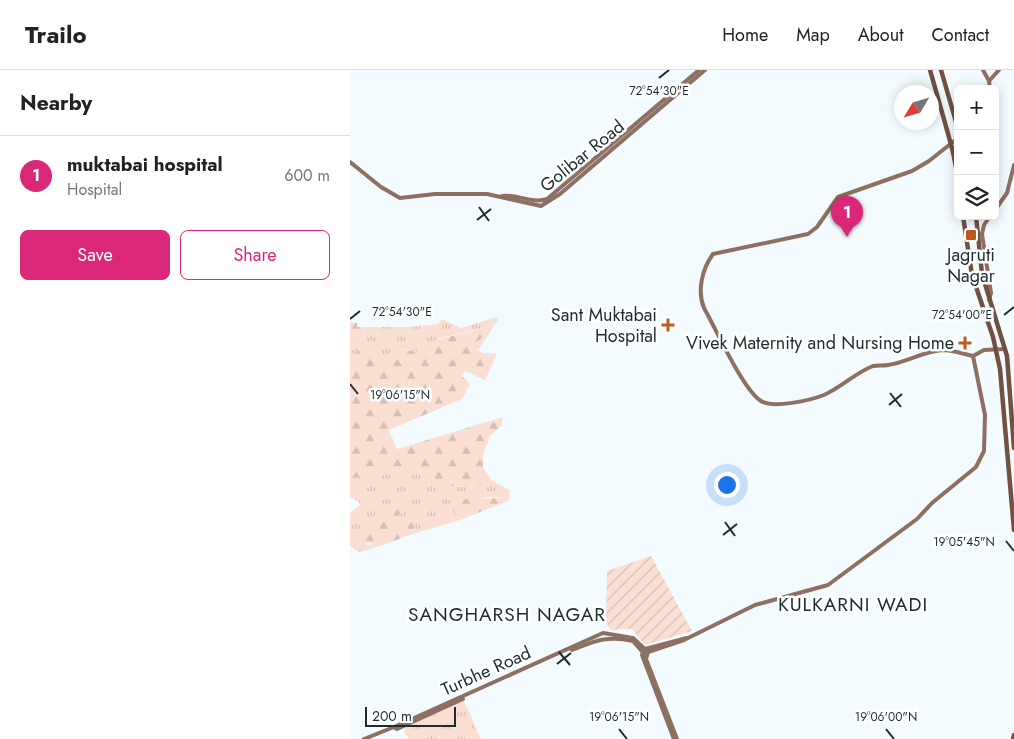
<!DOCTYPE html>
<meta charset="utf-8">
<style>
body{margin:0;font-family:Jost,sans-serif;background:#f2f2f2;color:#222}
.controls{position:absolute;right:15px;top:15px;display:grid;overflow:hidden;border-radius:8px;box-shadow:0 2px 12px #0003}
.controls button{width:45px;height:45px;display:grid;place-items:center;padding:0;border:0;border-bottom:1px solid #e0e0e0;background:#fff;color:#222;font:25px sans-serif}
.compass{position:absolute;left:544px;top:15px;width:45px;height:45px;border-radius:50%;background:#fff;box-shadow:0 2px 12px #0003;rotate:232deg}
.scale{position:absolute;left:15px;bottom:12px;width:91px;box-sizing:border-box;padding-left:5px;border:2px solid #1c2c31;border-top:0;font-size:14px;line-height:18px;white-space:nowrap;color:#1c2c31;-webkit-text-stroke:4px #fff;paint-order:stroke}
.you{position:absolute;left:376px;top:414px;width:18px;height:18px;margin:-12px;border:4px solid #fff;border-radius:50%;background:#1a73e8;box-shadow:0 0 0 8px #1a73e833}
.badge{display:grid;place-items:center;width:32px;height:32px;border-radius:50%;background:#db2777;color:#fff;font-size:16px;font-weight:700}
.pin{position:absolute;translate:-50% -41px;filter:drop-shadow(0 1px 2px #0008)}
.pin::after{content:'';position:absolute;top:26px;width:18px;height:15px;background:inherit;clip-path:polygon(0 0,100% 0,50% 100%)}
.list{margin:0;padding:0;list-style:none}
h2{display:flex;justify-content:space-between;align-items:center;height:65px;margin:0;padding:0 20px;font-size:21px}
h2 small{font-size:16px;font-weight:400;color:#767676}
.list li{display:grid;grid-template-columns:32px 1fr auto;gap:15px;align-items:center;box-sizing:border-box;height:80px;padding:0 20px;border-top:1px solid #e0e0e0}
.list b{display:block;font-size:19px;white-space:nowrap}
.list p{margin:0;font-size:16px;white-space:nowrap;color:#767676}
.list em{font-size:16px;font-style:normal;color:#767676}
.actions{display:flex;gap:10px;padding:15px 20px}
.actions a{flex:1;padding:11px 0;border:1px solid #db2777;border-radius:8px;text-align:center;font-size:18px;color:#db2777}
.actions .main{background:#db2777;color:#fff}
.icon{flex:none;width:28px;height:28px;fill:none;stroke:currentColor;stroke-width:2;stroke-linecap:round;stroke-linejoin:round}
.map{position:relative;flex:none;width:664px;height:669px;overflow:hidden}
header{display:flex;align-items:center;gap:30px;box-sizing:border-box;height:70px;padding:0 25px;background:#fff;border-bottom:1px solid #e0e0e0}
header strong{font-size:24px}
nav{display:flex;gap:28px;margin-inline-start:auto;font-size:18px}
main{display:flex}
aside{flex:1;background:#fff}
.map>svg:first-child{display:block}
.grass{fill:url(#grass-tufts)}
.forest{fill:url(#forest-firs)}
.garden{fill:url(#garden-furrows)}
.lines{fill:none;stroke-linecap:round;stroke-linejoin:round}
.secondary{stroke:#8d7062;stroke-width:4}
.primary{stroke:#725140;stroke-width:4.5}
.primary-bridge{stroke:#725140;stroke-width:4.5}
.ticks{fill:none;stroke:#1c2c31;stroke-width:2}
.poi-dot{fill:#bc5a1f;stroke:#fff;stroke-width:2}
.labels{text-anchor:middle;stroke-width:5;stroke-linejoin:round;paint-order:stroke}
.street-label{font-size:18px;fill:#1c2c31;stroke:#fff}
.poi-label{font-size:18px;fill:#1c2c31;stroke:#fff;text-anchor:end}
.neighbourhood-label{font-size:19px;letter-spacing:1px;fill:#1c2c31;stroke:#fff}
.ticks-label{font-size:12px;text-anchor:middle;fill:#1c2c31;stroke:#fff;stroke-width:5;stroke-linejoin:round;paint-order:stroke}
</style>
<header>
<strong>Trailo</strong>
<nav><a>Home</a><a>Map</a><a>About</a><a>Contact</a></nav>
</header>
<main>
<aside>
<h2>Nearby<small></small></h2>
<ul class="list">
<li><span class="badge">1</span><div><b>muktabai hospital</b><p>Hospital</p></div><em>600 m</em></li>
</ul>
<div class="actions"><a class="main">Save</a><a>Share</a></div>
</aside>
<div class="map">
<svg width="664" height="669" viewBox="0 0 664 669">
<defs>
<pattern id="grass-tufts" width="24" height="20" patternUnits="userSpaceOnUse" patternTransform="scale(1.25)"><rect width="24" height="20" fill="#fae0d3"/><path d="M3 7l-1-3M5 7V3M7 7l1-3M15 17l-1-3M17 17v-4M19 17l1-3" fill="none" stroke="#d6c0b6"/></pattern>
<pattern id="forest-firs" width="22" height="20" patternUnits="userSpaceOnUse" patternTransform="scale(1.25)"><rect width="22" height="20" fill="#fae0d3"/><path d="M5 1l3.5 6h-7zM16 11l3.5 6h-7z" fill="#d6c0b6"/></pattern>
<pattern id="garden-furrows" width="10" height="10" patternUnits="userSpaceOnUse" patternTransform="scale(1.25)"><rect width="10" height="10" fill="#fae0d3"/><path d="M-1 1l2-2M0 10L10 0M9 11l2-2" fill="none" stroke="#d6c0b6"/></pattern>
</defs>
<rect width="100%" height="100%" fill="#f3fbfe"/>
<g class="grass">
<path d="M147,247L148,250L129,279H116L118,276L131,269L137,257L90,268L65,282L55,279L26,288L15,275L0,287V280L6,276L15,264L14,257H60L88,254L92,249L111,258Z"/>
<path d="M69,387L72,389L69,402L72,408C88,415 127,423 141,410L160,420L159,428L140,427L103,433V442L110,450L60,465L66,458L42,457L39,451L56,440L17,454L8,461L17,475L26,474L27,477L10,482L0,476V443L10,435L9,432L0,427V407H11L28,401H52Z"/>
<path d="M114,631L131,669H58L54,662L56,657Z"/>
</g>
<g class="forest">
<path d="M0,252L7,253V257H14L15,264L6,276L0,280Z"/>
<path d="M137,257L138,260L131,269L117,279L125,278L132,283L147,284L135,310L115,301L112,306L120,314L112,329L39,360L47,379L153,347L151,356L140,366L133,385V397L141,410C127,423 88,415 72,408L69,402L72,389L69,387L52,401H28L11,407H0V287L15,275L26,288C41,283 49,277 65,282L78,272Z"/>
<path d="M49,428L54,433L56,440L39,451L42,457L62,452L66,457L60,465L27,477L26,474L12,472L8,461L27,442Z"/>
<path d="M159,428L158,431L110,450L103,442V433L108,429Z"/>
</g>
<path class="garden" d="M301,486L342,561L295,575L282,559L260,560L256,551L257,505V501Z"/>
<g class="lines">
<g class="secondary">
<path d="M633,0L639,11L640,19"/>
<path d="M639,11L649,0"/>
<path d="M608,68L579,91L562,101L488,127L467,157L458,164L363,184C352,199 347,221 354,238C366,259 393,320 411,331C423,339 461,330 474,325C492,317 505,303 523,296C528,295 533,296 538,295C557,292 574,281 593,280C602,280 614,284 623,286"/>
<path d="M0,92L31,117L50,128L85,124H137L191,136L210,124L355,0"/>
<path d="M152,126C168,124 182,134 197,129L349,0"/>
<path d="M645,140L657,123L664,95"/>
<path d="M639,230L641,223L632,164L634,155L640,146"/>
<path d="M623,286L634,280L655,279"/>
<path d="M222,580C245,571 257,565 283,571L296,586"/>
<path d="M44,657L47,659L113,629"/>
<path d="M14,669L44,657L253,563L283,568L298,582"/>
<path d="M324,669L292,585L295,579L337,568"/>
<path d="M327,669L296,589L298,582L334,570L405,535L478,515L567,449L582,433L626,397L634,381L635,345L623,286"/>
</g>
<g class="primary">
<path d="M580,0L597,60"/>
<path d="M591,0L608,59"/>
<path d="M603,82L608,107"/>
<path d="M613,146L622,205L643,267L650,299L664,460"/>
<path d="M626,146L632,204L657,286L664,378"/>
<path d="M663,669L664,665"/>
</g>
<path class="primary-bridge" d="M597,60L603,82"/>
</g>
<path class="ticks" d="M309,8L319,0M129,137L139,151M127,150L141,139M654,245L664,237M0,249L10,241M0,314L8,324M540,323L551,337M539,335L552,324M375,452L385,466M373,465L387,454M656,471L664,481M209,582L220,595M207,594L221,583M269,659L277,669M536,659L544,669"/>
<g class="poi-dot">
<rect x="615" y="159" width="12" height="12" rx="2.5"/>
<path d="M315.5 247.5h5v5h5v5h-5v5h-5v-5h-5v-5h5z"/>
<path d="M612.5 265.5h5v5h5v5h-5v5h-5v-5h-5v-5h5z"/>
</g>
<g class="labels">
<g class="street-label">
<text transform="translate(232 86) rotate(-39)" y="6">Golibar Road</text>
<text transform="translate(136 601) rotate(-24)" y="6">Turbhe Road</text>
</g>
<g class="poi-label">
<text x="621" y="191" text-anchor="middle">Jagruti<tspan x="621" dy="21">Nagar</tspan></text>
<text x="307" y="251">Sant Muktabai<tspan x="307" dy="21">Hospital</tspan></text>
<text x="604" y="279">Vivek Maternity and Nursing Home</text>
</g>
<g class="neighbourhood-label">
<text x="503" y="541">KULKARNI WADI</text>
<text x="157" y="551">SANGHARSH NAGAR</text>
</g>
</g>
<g class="ticks-label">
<text x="309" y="25">72°54'30"E</text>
<text x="52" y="246">72°54'30"E</text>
<text x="612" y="249">72°54'00"E</text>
<text x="50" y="329">19°06'15"N</text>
<text x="614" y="476">19°05'45"N</text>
<text x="269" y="651">19°06'15"N</text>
<text x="536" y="651">19°06'00"N</text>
</g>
</svg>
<div class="controls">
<button>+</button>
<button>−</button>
<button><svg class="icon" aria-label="layers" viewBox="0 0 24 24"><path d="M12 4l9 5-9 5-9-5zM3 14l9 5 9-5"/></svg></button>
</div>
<svg class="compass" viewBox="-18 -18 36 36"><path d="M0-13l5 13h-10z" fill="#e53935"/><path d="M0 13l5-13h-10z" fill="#767676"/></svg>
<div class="scale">200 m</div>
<div class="you"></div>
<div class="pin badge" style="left:497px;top:167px">1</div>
</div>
</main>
